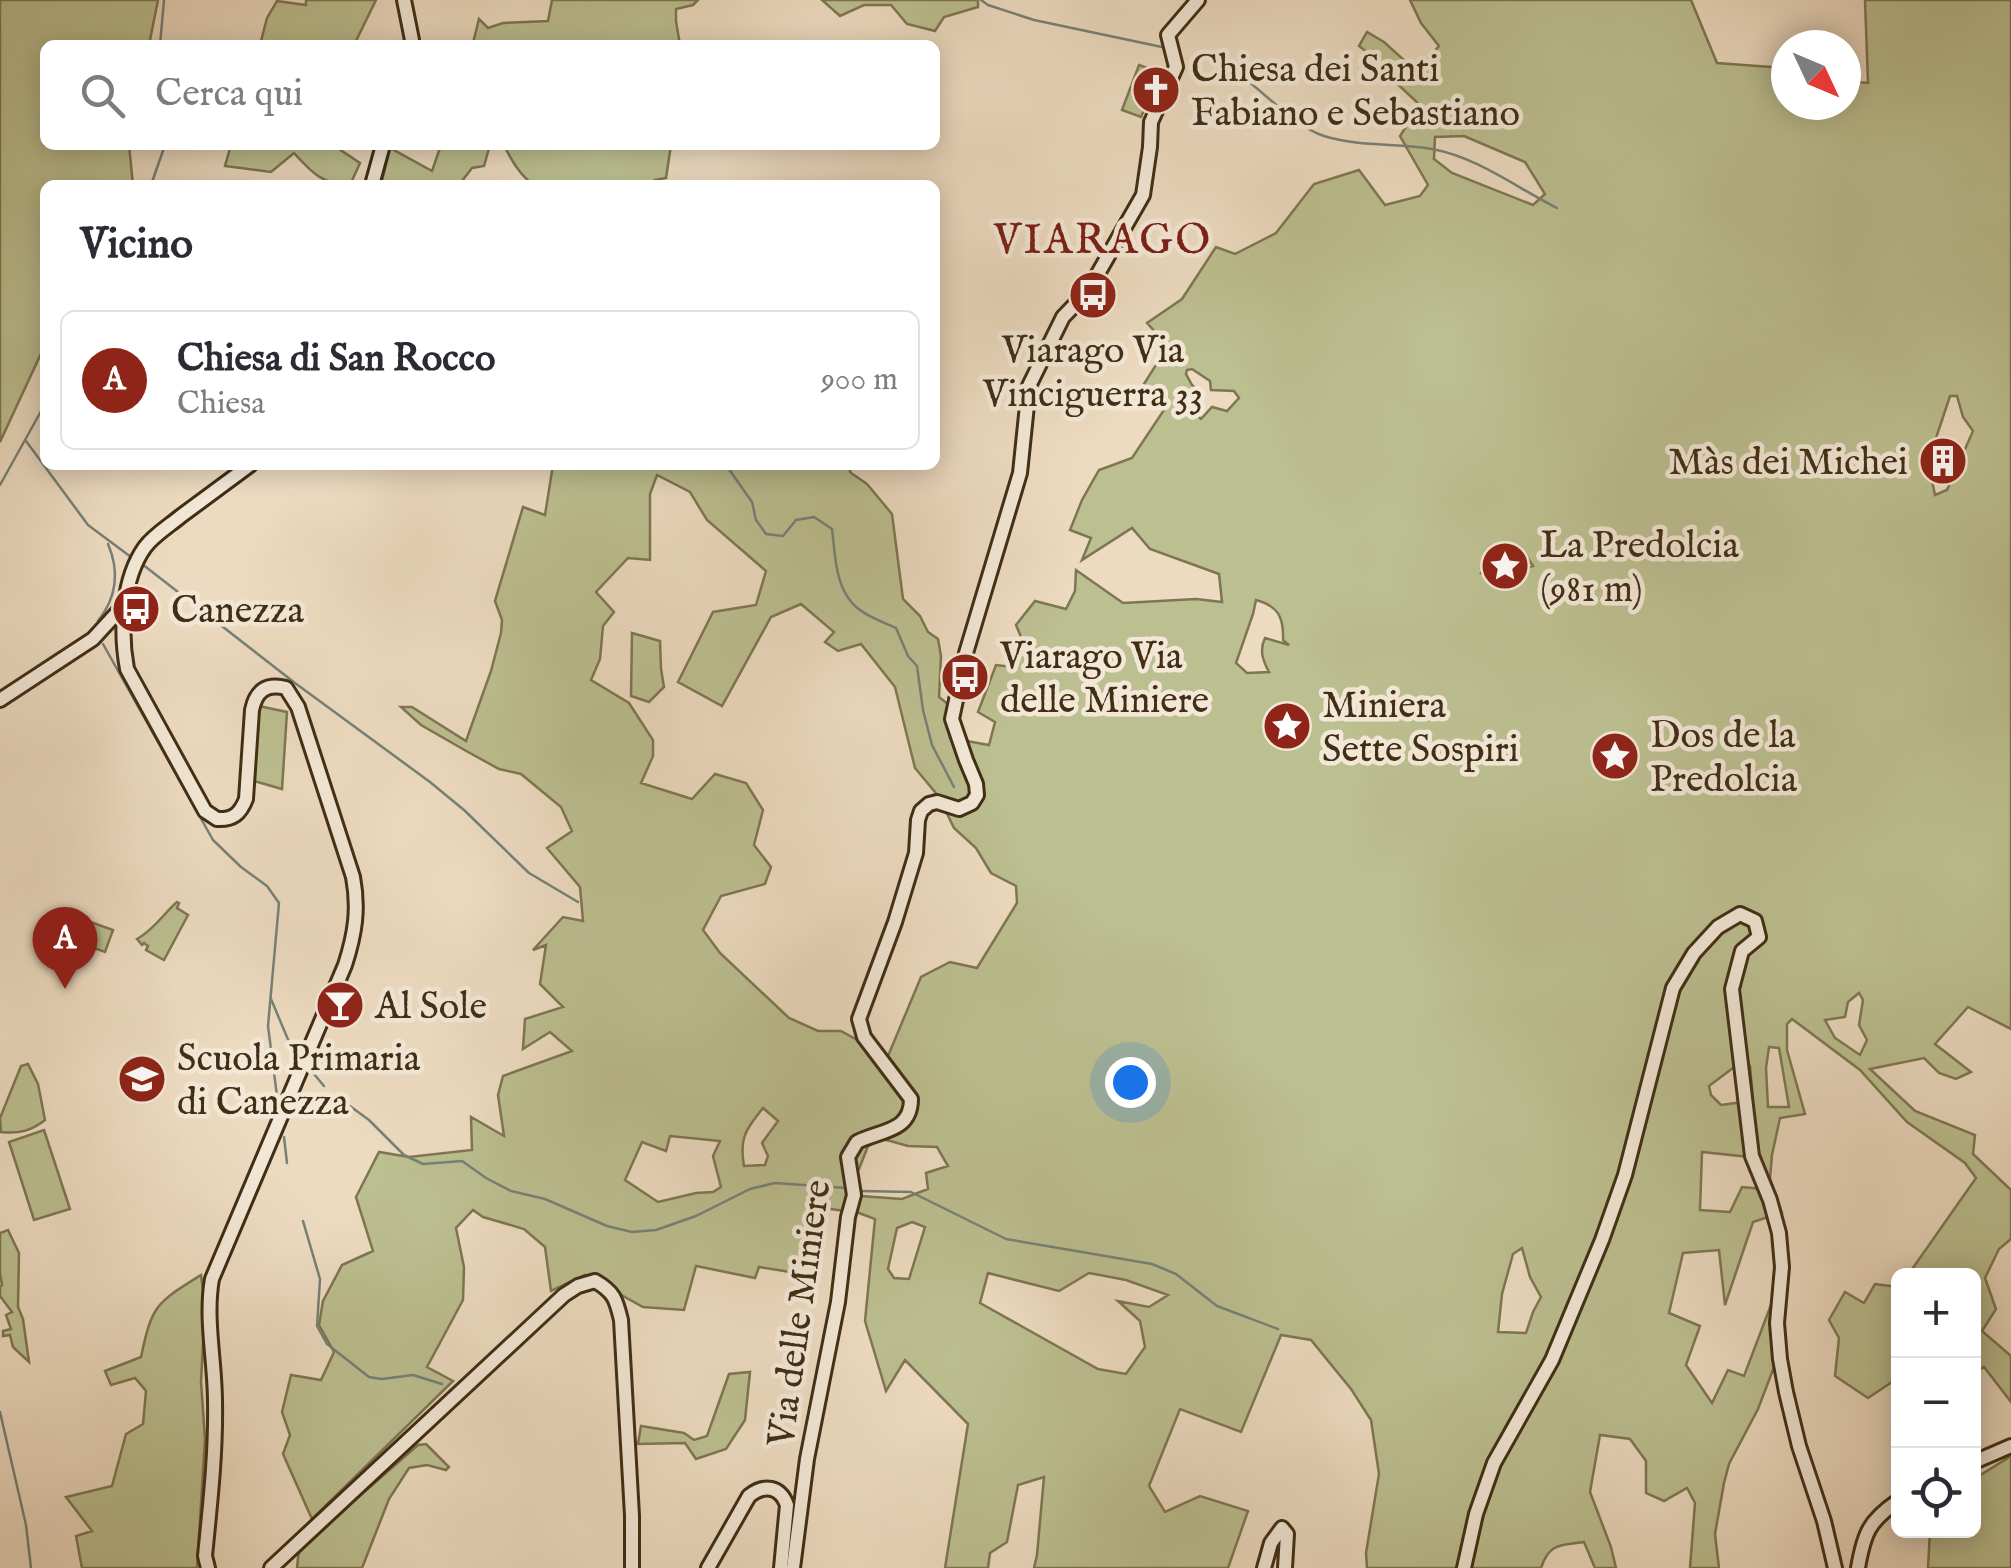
<!DOCTYPE html>
<html lang="it">
<meta charset="utf-8">
<style>
body{margin:0;font-family:"IM FELL English",serif;background:#f7f7f7;color:#2b2b33}
.controls{position:absolute;right:30px;bottom:30px;display:grid;overflow:hidden;border-radius:15px;box-shadow:0 5px 25px #0003}
.controls button{width:90px;height:90px;display:grid;place-items:center;padding:0;border:0;border-bottom:2px solid #e1e1e2;background:#fff;color:#2b2b33;font:50px sans-serif}
.compass{position:absolute;left:1771px;top:30px;width:90px;height:90px;border-radius:50%;background:#fff;box-shadow:0 5px 25px #0003;rotate:134deg}
.you{position:absolute;left:1130px;top:1082px;width:35px;height:35px;margin:-25px;border:8px solid #fff;border-radius:50%;background:#1a73e8;box-shadow:0 0 0 15px #1a73e833}
.badge{display:grid;place-items:center;width:65px;height:65px;border-radius:50%;background:#8f2418;color:#fff;font-size:32px;font-weight:700}
.pin{position:absolute;translate:-50% -82px;filter:drop-shadow(0 2px 5px #0008)}
.pin::after{content:'';position:absolute;top:52px;width:35px;height:30px;background:inherit;clip-path:polygon(0 0,100% 0,50% 100%)}
.list{margin:0;padding:0;list-style:none}
h2{display:flex;justify-content:space-between;align-items:center;height:130px;margin:0;padding:0 40px;font-size:42px}
h2 small{font-size:32px;font-weight:400;color:#7c7c81}
.list li{display:grid;grid-template-columns:65px 1fr auto;gap:30px;align-items:center;box-sizing:border-box;height:140px;margin:0 20px 20px;padding:0 20px;border:2px solid #e1e1e2;border-radius:15px}
.list b{display:block;font-size:38px;white-space:nowrap}
.list p{margin:0;font-size:32px;white-space:nowrap;color:#7c7c81}
.list em{font-size:32px;font-style:normal;color:#7c7c81}
.icon{flex:none;width:55px;height:55px;fill:none;stroke:currentColor;stroke-width:2;stroke-linecap:round;stroke-linejoin:round}
.map{position:relative;flex:none;width:2011px;height:1568px;overflow:hidden}
.search{position:absolute;background:#fff;box-shadow:0 5px 25px #0003;left:40px;top:40px;width:900px;height:110px;display:flex;align-items:center;gap:25px;box-sizing:border-box;padding:0 35px;border-radius:15px;color:#7c7c81;font-size:38px}
.panel{position:absolute;background:#fff;box-shadow:0 5px 25px #0003;left:40px;top:180px;width:900px;height:290px;border-radius:15px}
.map>svg:first-child{display:block}
.green{fill:#bcbf90;stroke:#7e7652;stroke-width:2.5;fill-rule:evenodd}
.lines{fill:none;stroke-linecap:round;stroke-linejoin:round}
.stream{stroke:#768177;stroke-width:2.5}
.secondary-casing{stroke:#402e15;stroke-width:18}
.secondary{stroke:#f3e8d7;stroke-width:12}
.labels{text-anchor:middle;stroke-width:9;stroke-linejoin:round;paint-order:stroke}
.poi-label{font-size:38px;fill:#402e15;stroke:#f3e8d7;text-anchor:start}
.street-label{font-size:38px;fill:#402e15;stroke:#f3e8d7}
.quarter-label{font-size:42px;letter-spacing:2.5px;fill:#7a1f14;stroke:#f3e8d7}
</style>
<div class="map">
<svg width="2011" height="1568" viewBox="0 0 2011 1568">
<rect width="100%" height="100%" fill="#eddbc1"/>
<filter id="stains"><feTurbulence type="fractalNoise" baseFrequency=".002" numOctaves="4"/><feColorMatrix values="0 0 0 0 .2 0 0 0 0 .09 0 0 0 0 .02 0 0 0 .5 -.17"/></filter>
<radialGradient id="worn" r=".72"><stop offset=".6" stop-color="#630" stop-opacity="0"/><stop offset="1" stop-color="#630" stop-opacity=".3"/></radialGradient>
<g class="green">
<path d="M0,0H158L149,45H45V145H129L133,185H45V345L0,442Z"/>
<path d="M306,0H376L354,45H260L267,18L277,1L306,5Z"/>
<path d="M552,0H698L693,5L676,9V21L680,45L473,43L479,19L488,28L503,23L548,21Z"/>
<path d="M822,0H978V7L944,17L935,31L907,24L891,5H864L840,16Z"/>
<path d="M1410,0H1691L1717,63L1771,67L1786,71V105H1846V81L1868,83L1865,0H2011V1029L1968,1007L1935,1044L1971,1072L1956,1079L1939,1073L1924,1058L1870,1069L1915,1111L1975,1135L1973,1154L2011,1190V1239L1999,1249L1985,1278L1996,1309L1982,1331L2011,1356V1402L1984,1367L1974,1373V1276L1908,1275L1976,1178L1965,1163L1907,1122L1860,1070L1792,1019L1787,1024V1050L1805,1114L1780,1118L1772,1155L1770,1179L1782,1213L1776,1215L1755,1157L1748,1101L1753,1100L1750,1066H1743L1733,989L1743,952L1760,937L1740,912L1717,926L1672,988L1624,1175L1562,1330L1493,1463L1463,1568H1367L1366,1553L1379,1474L1371,1420L1351,1389L1311,1340L1281,1335L1241,1432L1180,1409L1149,1486L1165,1512L1200,1496L1248,1511L1228,1568H1034L1037,1555L1044,1477L1018,1485L1007,1542L990,1553L988,1568H945L968,1424L905,1360L886,1391L865,1321L875,1219L859,1213L823,1208L803,1274L759,1267L755,1278L696,1266L684,1310L643,1307L585,1275L551,1291L545,1247L524,1229L483,1217L473,1210L456,1228L464,1267L463,1300L427,1367L453,1381L312,1519L283,1454L290,1435L282,1412L291,1375L321,1380L334,1352L319,1325L323,1301L342,1265L373,1251L356,1197L379,1152L409,1157L472,1150L471,1117L504,1136L498,1095L503,1076L572,1051L550,1032L523,1049L525,1019L563,1007L540,984L546,945L533,950L563,917L583,921L580,887L547,848L572,831L561,807L521,774L499,769L468,752L421,725L401,707H412L466,741L491,671L501,633L502,620L495,601L523,507L545,515L553,465H847L851,473L867,484L892,514L903,599L920,616L928,632L938,639L941,656L939,697L949,705L950,738L989,745L995,722L978,712L996,665L1013,667L1024,644L1016,625L1035,601L1066,609L1075,591L1076,570L1123,603L1196,599L1222,602L1219,574L1150,549L1132,528L1082,560L1091,538L1070,530L1082,500L1099,470L1132,458L1164,410L1142,387L1168,346L1147,323L1182,299L1216,247L1235,254L1276,233L1314,184L1359,170L1385,205L1420,196L1428,185L1400,136L1420,105L1390,77H1386L1382,64L1359,46L1367,32L1384,42L1417,72L1439,46L1421,23ZM1464,136L1525,162L1545,194L1533,205L1452,173L1434,159L1435,137ZM1192,369L1210,381L1211,390L1234,391L1239,398L1227,411L1212,407L1201,419L1195,413L1202,393L1192,385L1186,374L1187,370ZM1950,396H1957L1963,417L1973,431L1947,490L1935,495L1928,462ZM657,475L690,492L707,520L766,571L756,605L713,612L678,682L722,706L771,617L801,604L834,632L825,642L838,651L861,644L895,687L915,768L939,797L954,828L976,848L991,873L1016,886L1017,903L977,968L950,962L921,977L883,1068L861,1042L841,1031H818L789,1018L720,953L703,930L721,896L765,884L771,867L754,845L763,810L746,783L715,774L692,799L641,783L653,756V740L629,703L591,680L600,659L603,626L614,612L596,592L628,558L650,560V494ZM1500,551L1507,557H1527L1533,566L1513,571L1496,569L1495,578L1481,573L1487,564L1488,552ZM1256,600C1278,606 1284,617 1283,640L1289,645L1265,638C1259,650 1263,661 1269,672L1247,673L1236,663L1253,614ZM1859,993L1863,1000L1859,1025L1867,1040L1860,1055L1835,1038L1825,1020L1845,1017L1848,1002ZM1769,1047L1779,1048L1789,1107H1768L1766,1068ZM763,1108L778,1121L762,1143L768,1156L765,1165L744,1166C739,1138 746,1129 763,1108ZM670,1136L720,1141L713,1156L721,1187L713,1192L696,1193L658,1202L625,1180L642,1142L666,1151ZM883,1139L908,1146L937,1147L948,1166L926,1173L928,1189L902,1199L847,1195L844,1176L859,1169L868,1146ZM912,1222L925,1227L909,1279L894,1278L888,1269L897,1228ZM1522,1248L1530,1277L1541,1297L1533,1312L1526,1333L1498,1332L1502,1294L1513,1254ZM988,1273L1059,1291L1089,1273L1126,1280L1168,1295L1149,1307L1118,1301L1140,1321L1145,1347L1126,1374L1098,1369L980,1303Z"/>
<path d="M1139,65L1156,71L1146,99L1140,98L1138,105L1145,108L1141,117L1122,110Z"/>
<path d="M231,145H333L360,163L350,185C323,185 311,172 294,153L271,172L225,166Z"/>
<path d="M441,145H490L484,166L472,168L459,185H381L390,148L432,171Z"/>
<path d="M504,145H671L666,178L655,180L656,185H534C520,176 511,160 504,145Z"/>
<path d="M632,633L660,641L661,669L664,687L649,702L631,696Z"/>
<path d="M259,706L287,712L282,789L254,781L255,739Z"/>
<path d="M177,902L179,903L177,908L188,915L164,960L146,950L148,946L144,943L142,945L137,939C154,930 164,913 177,902Z"/>
<path d="M1740,915L1754,922L1757,937L1741,951L1731,989L1741,1066L1733,1068L1709,1086L1711,1095L1721,1105L1744,1102L1750,1157L1702,1152L1700,1210L1730,1212L1742,1187L1764,1189L1774,1215L1753,1222L1725,1305L1719,1250L1683,1253L1669,1313L1700,1326L1686,1365L1712,1403L1728,1370L1744,1376L1774,1297L1779,1354L1758,1409L1729,1464L1724,1483L1715,1534L1719,1568H1690L1695,1503L1687,1488L1664,1501L1646,1493V1461L1630,1439L1600,1435L1590,1492L1611,1547L1616,1568H1595L1584,1542C1561,1545 1549,1543 1541,1568H1465L1495,1464L1603,1240L1674,989L1695,953Z"/>
<path d="M82,919L113,930L105,952L74,941Z"/>
<path d="M28,1064L38,1084L45,1120C31,1131 19,1134 1,1132L0,1118L21,1066Z"/>
<path d="M44,1130L70,1209L34,1220L9,1142Z"/>
<path d="M8,1230L19,1253L18,1307L23,1319L29,1362L13,1347L10,1335L3,1336V1331L11,1329L6,1315L12,1312L0,1296V1287L2,1285L0,1273V1233Z"/>
<path d="M201,1275L205,1306L201,1382L205,1439L197,1568H82L76,1536L92,1531L66,1497L112,1486L126,1434L143,1424L146,1391L135,1378L111,1385L105,1371L141,1357C152,1305 156,1303 201,1275Z"/>
<path d="M1875,1284L1898,1287V1378L1868,1398L1835,1376L1839,1338L1829,1320L1845,1292L1864,1303Z"/>
<path d="M750,1372L745,1420L726,1449L696,1459L685,1443L638,1444L641,1426L684,1433L694,1440L707,1436L729,1374Z"/>
<path d="M426,1444L449,1467L446,1470L427,1465L409,1468L389,1499L362,1568H297L299,1549L418,1445Z"/>
<path d="M2011,1456V1568H1928L1930,1531L1974,1530V1479Z"/>
</g>
<g class="lines">
<g class="stream">
<path d="M981,0L988,5L1034,20L1162,47"/>
<path d="M160,45L164,0"/>
<path d="M1231,68C1258,86 1295,127 1324,136C1359,147 1397,143 1432,149C1477,157 1517,188 1557,208"/>
<path d="M151,185L165,145"/>
<path d="M26,441L88,525L131,557"/>
<path d="M726,465L752,502L756,520L766,534L783,536L796,520L814,517L832,529C835,552 835,580 849,599C859,614 881,621 896,628L908,656L917,666L923,710L932,745L954,787"/>
<path d="M0,485L45,404"/>
<path d="M142,564L295,683L430,782L464,810L529,873L578,902"/>
<path d="M98,621C117,597 120,572 108,544"/>
<path d="M103,644L213,840L241,867L267,886L279,903L268,1026L277,1096"/>
<path d="M271,999L292,1049L298,1056"/>
<path d="M309,1068L324,1086"/>
<path d="M343,1101L369,1120L404,1155L423,1164L462,1161L486,1178L511,1191L545,1199L607,1226L632,1232L656,1230L696,1216L750,1189L775,1183L846,1188"/>
<path d="M284,1137L287,1163"/>
<path d="M862,1191L911,1192L1006,1239L1152,1264L1176,1274L1217,1306L1278,1329"/>
<path d="M303,1221L320,1279L317,1326L327,1344L369,1377L382,1379L413,1375L442,1384"/>
<path d="M0,1412L26,1525L31,1568"/>
</g>
<g class="secondary-casing">
<g id="secondary">
<path d="M404,0L412,40L410,45"/>
<path d="M372,185L383,145"/>
<path d="M0,700L93,639L126,603"/>
<path d="M1974,1462L2011,1446"/>
<path d="M208,1568L205,1556C210,1505 216,1454 215,1402C215,1361 205,1319 212,1279L345,965C355,934 359,909 353,877L298,707L286,688C266,683 256,691 252,710L246,799C240,814 233,820 217,819L205,811L127,669C120,631 122,579 145,547C154,535 169,526 181,516C204,499 227,482 250,465"/>
<path d="M271,1568L564,1295L578,1286L595,1281C614,1292 616,1299 621,1320L632,1516V1568"/>
<path d="M708,1568L749,1496C764,1484 780,1486 787,1505L781,1568"/>
<path d="M793,1568L807,1459L838,1302L848,1217L854,1195L848,1157L857,1142C881,1130 911,1132 911,1099L864,1037L859,1019L895,922L916,853L918,820L921,811L929,804L937,802L959,809L972,803L977,795L976,784L966,760L952,719L966,653L1020,473L1029,386L1063,317L1088,291L1143,195L1150,147L1151,122L1176,67L1168,35L1198,0"/>
<path d="M1264,1568L1271,1543L1282,1528L1287,1534L1285,1568"/>
<path d="M1464,1568L1476,1514L1494,1463L1552,1360L1602,1240L1625,1175L1673,988L1694,953L1718,927L1740,914L1755,921L1759,937L1742,951L1732,989L1752,1156L1770,1200L1779,1233L1782,1267L1777,1323L1780,1359L1786,1392L1799,1446L1824,1521L1835,1568"/>
<path d="M1858,1568C1864,1533 1869,1521 1898,1501"/>
</g>
</g>
<use href="#secondary" class="secondary"/>
</g>
<defs>
<g id="church-disc" transform="scale(2.5)"><circle r="9.5" fill="#8f2418" stroke="#f3e8d7"/><path d="M-1.2-6h2.4v3.5h3.3v2.4h-3.3V6h-2.4V-.1h-3.3v-2.4h3.3Z" fill="#fff"/></g>
<g id="bus-disc" transform="scale(2.5)"><circle r="9.5" fill="#8f2418" stroke="#f3e8d7"/><path d="M-5-6H5V4H4V6H2V4H-2V6H-4V4H-5ZM-3.5-4V0h7V-4ZM-3.5 1.2v1.5H-2V1.2ZM2 1.2v1.5H3.5V1.2Z" fill="#fff"/></g>
<g id="building-disc" transform="scale(2.5)"><circle r="9.5" fill="#8f2418" stroke="#f3e8d7"/><path d="M-4-6H4V6H1V3H-1V6H-4ZM-2.5-4.3h1.7v1.8h-1.7ZM.8-4.3h1.7v1.8H.8ZM-2.5-1h1.7V.8h-1.7ZM.8-1h1.7V.8H.8Z" fill="#fff"/></g>
<g id="sight-disc" transform="scale(2.5)"><circle r="9.5" fill="#8f2418" stroke="#f3e8d7"/><path d="M0-6L1.8-2.2L6-1.7L2.9 1.2L3.7 5.4L0 3.3L-3.7 5.4L-2.9 1.2L-6-1.7L-1.8-2.2Z" fill="#fff"/></g>
<g id="bar-disc" transform="scale(2.5)"><circle r="9.5" fill="#8f2418" stroke="#f3e8d7"/><path d="M-6-5H6L.8 .8V4.5H3.5V6h-7V4.5H-.8V.8Z" fill="#fff"/></g>
<g id="school-disc" transform="scale(2.5)"><circle r="9.5" fill="#8f2418" stroke="#f3e8d7"/><path d="M0-5L7-2L0 1L-7-2ZM-4 1L0 2.5L4 1V4Q0 6-4 4Z" fill="#fff"/></g>
</defs>
<g fill-rule="evenodd">
<use href="#church-disc" x="1156" y="90"/>
<use href="#bus-disc" x="1093" y="295"/>
<use href="#building-disc" x="1943" y="461"/>
<use href="#sight-disc" x="1505" y="566"/>
<use href="#bus-disc" x="136" y="609"/>
<use href="#bus-disc" x="965" y="677"/>
<use href="#sight-disc" x="1287" y="726"/>
<use href="#sight-disc" x="1615" y="756"/>
<use href="#bar-disc" x="340" y="1005"/>
<use href="#school-disc" x="142" y="1079"/>
</g>
<g class="labels">
<g class="poi-label">
<text x="1191" y="81">Chiesa dei Santi<tspan x="1191" dy="44">Fabiano e Sebastiano</tspan></text>
<text x="1093" y="362" text-anchor="middle">Viarago Via<tspan x="1093" dy="44">Vinciguerra 33</tspan></text>
<text x="1908" y="474" text-anchor="end">Màs dei Michei</text>
<text x="1540" y="557">La Predolcia<tspan x="1540" dy="44">(981 m)</tspan></text>
<text x="171" y="622">Canezza</text>
<text x="1000" y="668">Viarago Via<tspan x="1000" dy="44">delle Miniere</tspan></text>
<text x="1322" y="717">Miniera<tspan x="1322" dy="44">Sette Sospiri</tspan></text>
<text x="1650" y="747">Dos de la<tspan x="1650" dy="44">Predolcia</tspan></text>
<text x="375" y="1018">Al Sole</text>
<text x="177" y="1070">Scuola Primaria<tspan x="177" dy="44">di Canezza</tspan></text>
</g>
<g class="street-label">
<text transform="translate(798 1313) rotate(-82)" y="13">Via delle Miniere</text>
</g>
<g class="quarter-label">
<text x="1103" y="253">VIARAGO</text>
</g>
</g>
<rect width="100%" height="100%" filter="url(#stains)"/>
<rect width="100%" height="100%" fill="url(#worn)"/>
</svg>
<div class="controls">
<button>+</button>
<button>−</button>
<button><svg class="icon" aria-label="locate" viewBox="0 0 24 24"><circle cx="12" cy="12" r="6"/><path d="M12 2v4M12 18v4M2 12h4M18 12h4"/></svg></button>
</div>
<svg class="compass" viewBox="-18 -18 36 36"><path d="M0-13l5 13h-10z" fill="#e53935"/><path d="M0 13l5-13h-10z" fill="#7c7c81"/></svg>
<div class="you"></div>
<div class="pin badge" style="left:65px;top:989px">A</div>
<div class="search"><svg class="icon" aria-label="search" viewBox="0 0 24 24"><circle cx="10" cy="10" r="6"/><path d="M15 15l6 6"/></svg>Cerca qui</div>
<section class="panel">
<h2>Vicino<small></small></h2>
<ul class="list">
<li><span class="badge">A</span><div><b>Chiesa di San Rocco</b><p>Chiesa</p></div><em>900 m</em></li>
</ul>
</section>
</div>
